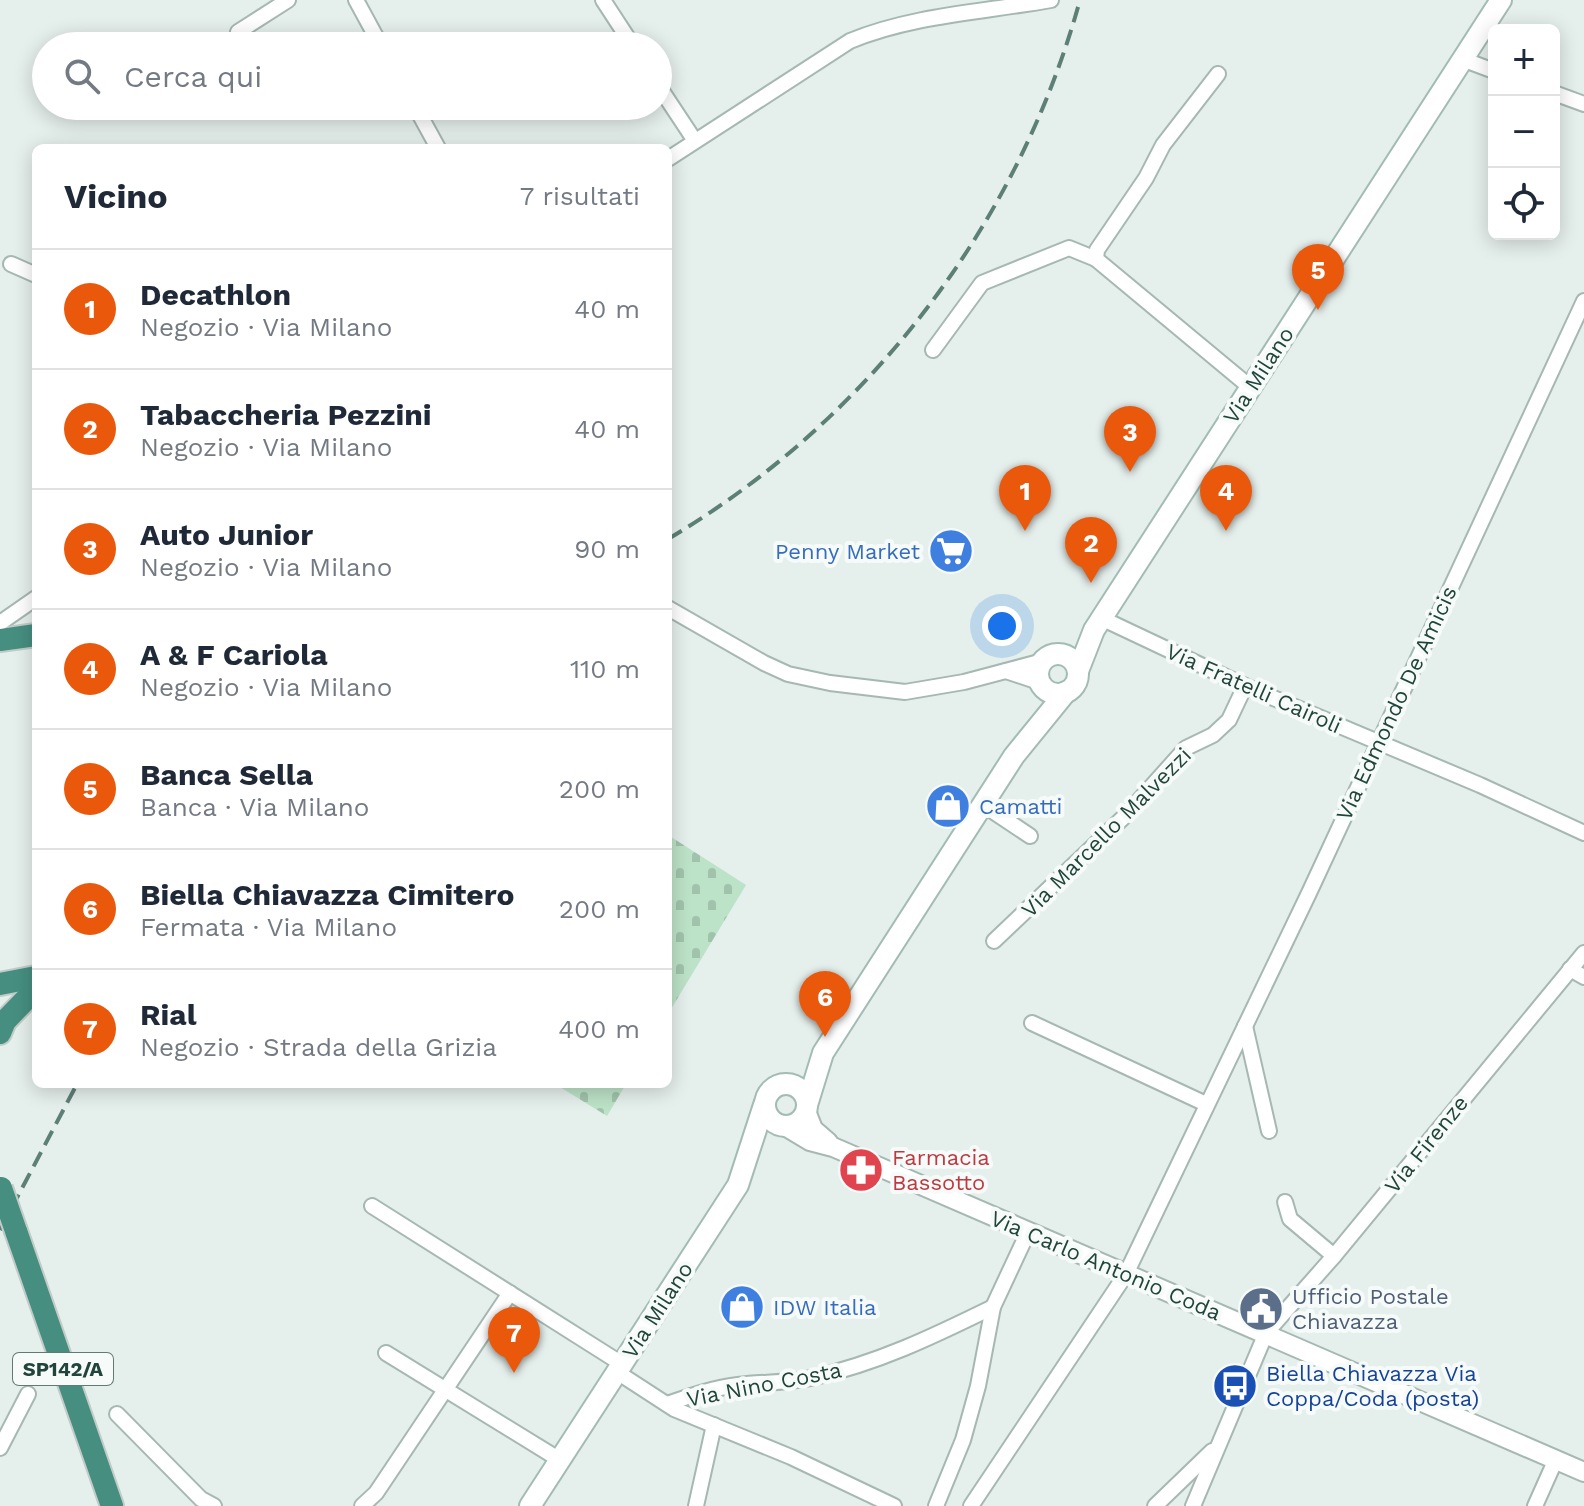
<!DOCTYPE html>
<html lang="it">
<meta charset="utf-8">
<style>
body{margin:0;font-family:"Work Sans",sans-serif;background:#f2f2f3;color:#1f2937}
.controls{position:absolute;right:24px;top:24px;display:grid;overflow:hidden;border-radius:12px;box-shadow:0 4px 20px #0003}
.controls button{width:72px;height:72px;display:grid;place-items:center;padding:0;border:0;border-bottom:2px solid #e0e1e3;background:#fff;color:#1f2937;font:40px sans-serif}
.you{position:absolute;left:1002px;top:626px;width:28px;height:28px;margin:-20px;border:6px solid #fff;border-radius:50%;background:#1a73e8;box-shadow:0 0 0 12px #1a73e833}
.badge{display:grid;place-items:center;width:52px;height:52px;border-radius:50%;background:#ea580c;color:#fff;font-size:26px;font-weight:700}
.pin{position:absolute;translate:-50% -66px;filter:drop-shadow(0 2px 4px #0008)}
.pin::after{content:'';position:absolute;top:42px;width:28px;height:24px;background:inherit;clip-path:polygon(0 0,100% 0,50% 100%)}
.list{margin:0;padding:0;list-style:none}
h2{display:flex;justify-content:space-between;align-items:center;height:104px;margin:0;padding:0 32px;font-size:34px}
h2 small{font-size:26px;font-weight:400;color:#747a83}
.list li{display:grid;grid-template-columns:52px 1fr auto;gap:24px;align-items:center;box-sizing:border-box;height:120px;padding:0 32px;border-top:2px solid #e0e1e3}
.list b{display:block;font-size:30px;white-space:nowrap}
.list p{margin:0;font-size:26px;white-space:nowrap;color:#747a83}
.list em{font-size:26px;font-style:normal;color:#747a83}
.icon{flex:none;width:44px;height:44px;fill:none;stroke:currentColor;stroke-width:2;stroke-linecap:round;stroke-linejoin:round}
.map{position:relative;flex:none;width:1584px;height:1506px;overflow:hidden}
.search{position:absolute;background:#fff;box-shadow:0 4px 20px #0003;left:32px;top:32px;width:640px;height:88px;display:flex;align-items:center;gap:20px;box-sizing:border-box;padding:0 28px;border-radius:44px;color:#747a83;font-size:30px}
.panel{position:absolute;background:#fff;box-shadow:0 4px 20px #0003;left:32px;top:144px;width:640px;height:944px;border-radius:12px}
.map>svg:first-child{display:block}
.cemetery{fill:url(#cemetery-stones)}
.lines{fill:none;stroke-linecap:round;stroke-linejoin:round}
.minor-casing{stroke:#a6b8b3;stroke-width:18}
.tertiary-casing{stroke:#a6b8b3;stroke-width:22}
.secondary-casing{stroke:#a2bcb4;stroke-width:24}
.trunk-casing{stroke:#c1cbc8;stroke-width:26}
.minor{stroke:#fff;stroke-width:14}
.tertiary{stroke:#fff;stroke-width:18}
.secondary{stroke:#fff;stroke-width:20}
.trunk{stroke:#468f80;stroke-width:22}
.rail{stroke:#5c7f76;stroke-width:4;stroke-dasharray:16 8;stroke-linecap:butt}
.trunk-bridge-casing{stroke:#c1cbc8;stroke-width:26;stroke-linecap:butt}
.trunk-bridge{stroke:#468f80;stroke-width:22}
.labels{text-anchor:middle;stroke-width:8;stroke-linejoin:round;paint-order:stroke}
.shield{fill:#f6fbf9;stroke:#617b74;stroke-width:2}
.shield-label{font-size:20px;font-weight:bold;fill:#21443b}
.street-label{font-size:22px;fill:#21443b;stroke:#f6fbf9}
.shop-label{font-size:22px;fill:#366cbe;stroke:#f6fbf9;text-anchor:start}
.health-label{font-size:22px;fill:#be3a42;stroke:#f6fbf9;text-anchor:start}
.service-label{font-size:22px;fill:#4e5e75;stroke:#f6fbf9;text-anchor:start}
.transit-label{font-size:22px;fill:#164399;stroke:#f6fbf9;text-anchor:start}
</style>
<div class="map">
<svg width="1584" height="1506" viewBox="0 0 1584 1506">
<defs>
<pattern id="cemetery-stones" width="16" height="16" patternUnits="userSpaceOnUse" patternTransform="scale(2)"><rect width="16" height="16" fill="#bce2c7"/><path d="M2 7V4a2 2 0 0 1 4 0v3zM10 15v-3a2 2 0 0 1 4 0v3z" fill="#a1c3ac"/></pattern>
</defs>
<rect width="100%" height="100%" fill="#e5efeb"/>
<g class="cemetery">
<path d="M668,835L746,885L668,1014Z"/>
<path d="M555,1084H626L607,1116Z"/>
</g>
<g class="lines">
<g class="minor-casing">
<g id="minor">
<path d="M356,0L381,46"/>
<path d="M603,0L633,46"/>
<path d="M238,32L288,0"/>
<path d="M1462,59L1494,71"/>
<path d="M1218,74L1163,145L1146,178L1097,250L1096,259L1250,387"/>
<path d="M658,85L695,141"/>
<path d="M1554,93L1584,104"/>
<path d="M415,106L438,148"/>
<path d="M668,159L850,41C913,15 984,12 1051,0"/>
<path d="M11,264L36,275"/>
<path d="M933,350L982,283L1069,248L1096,259"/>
<path d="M668,608L764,663L788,674L830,683L905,692L964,682L1043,661"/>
<path d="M1101,618L1245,686L1480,785L1584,833"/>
<path d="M0,623L36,598"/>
<path d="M1006,671L1039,682"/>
<path d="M982,804L1030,836"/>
<path d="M994,941L1126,815L1186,748L1213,735L1229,720L1245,686"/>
<path d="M1570,969L1584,977"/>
<path d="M1032,1023L1206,1104"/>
<path d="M1245,1026L1269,1131"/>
<path d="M1285,1202L1290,1219L1334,1256"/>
<path d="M372,1206L622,1364"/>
<path d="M386,1353L560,1460"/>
<path d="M617,1372L674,1409L791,1457L894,1506"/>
<path d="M667,1404C690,1396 713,1388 738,1385C762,1382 787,1383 811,1378C876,1364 934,1336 993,1307"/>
<path d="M117,1414L201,1499L214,1506"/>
<path d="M0,1448L28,1394"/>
<path d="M362,1506L376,1493L510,1293"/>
<path d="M696,1506L714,1425"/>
<path d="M936,1506L963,1440L978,1386L993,1307L1028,1232"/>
<path d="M971,1506L1126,1274L1309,893L1584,301"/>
<path d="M1155,1506L1212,1451"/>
<path d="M1193,1506L1266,1333L1334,1256L1584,953"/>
<path d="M1535,1506L1556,1459"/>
</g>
</g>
<g class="tertiary-casing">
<g id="tertiary">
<path d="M806,1111L813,1129L828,1142"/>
<path d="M785,1126L810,1141L833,1147L1584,1472"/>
</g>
</g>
<g class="secondary-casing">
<g id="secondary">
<circle cx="1058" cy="674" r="20"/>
<path d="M1078,671L1094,630L1501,0"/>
<circle cx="786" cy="1105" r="21"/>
<path d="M807,1105L823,1053L1014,756L1066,692"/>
<path d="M530,1506L738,1185L764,1105"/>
</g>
</g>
<g class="trunk-casing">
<g id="trunk">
<path d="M0,640L36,635"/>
<path d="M0,984L36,977"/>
<path d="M0,1033L5,1021L36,989"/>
<path d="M16,1231L112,1506"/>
</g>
</g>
<use href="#minor" class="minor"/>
<use href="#tertiary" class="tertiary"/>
<use href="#secondary" class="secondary"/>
<use href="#trunk" class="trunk"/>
<g class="rail">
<path d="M668,539C869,420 1018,225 1080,0"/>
<path d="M0,1230L77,1084"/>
</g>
<g class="trunk-bridge-casing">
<path id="trunk-bridge" d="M1,1188L16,1231"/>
</g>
<use href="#trunk-bridge" class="trunk-bridge"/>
</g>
<defs>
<g id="supermarket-disc" transform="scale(2.3)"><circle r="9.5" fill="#3f7fe0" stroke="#f6fbf9"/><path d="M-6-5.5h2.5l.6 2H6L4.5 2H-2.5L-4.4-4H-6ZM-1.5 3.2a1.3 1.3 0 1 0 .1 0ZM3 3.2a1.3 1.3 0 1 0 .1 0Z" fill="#fff"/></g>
<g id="shop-disc" transform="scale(2.3)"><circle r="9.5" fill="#3f7fe0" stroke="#f6fbf9"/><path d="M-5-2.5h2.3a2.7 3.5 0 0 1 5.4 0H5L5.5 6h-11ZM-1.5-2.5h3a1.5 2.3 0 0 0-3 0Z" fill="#fff"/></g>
<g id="pharmacy-disc" transform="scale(2.3)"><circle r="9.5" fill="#e0444e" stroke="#f6fbf9"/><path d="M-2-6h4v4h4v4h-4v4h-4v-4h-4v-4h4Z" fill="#fff"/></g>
<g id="civic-disc" transform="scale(2.3)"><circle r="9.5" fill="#5c6f8a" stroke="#f6fbf9"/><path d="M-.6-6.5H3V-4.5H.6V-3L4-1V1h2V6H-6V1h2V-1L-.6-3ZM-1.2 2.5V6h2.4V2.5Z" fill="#fff"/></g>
<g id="bus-disc" transform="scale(2.3)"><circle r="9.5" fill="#1a4fb4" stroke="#f6fbf9"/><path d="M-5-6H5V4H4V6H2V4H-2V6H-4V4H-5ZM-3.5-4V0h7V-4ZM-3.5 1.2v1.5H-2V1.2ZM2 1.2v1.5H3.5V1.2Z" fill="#fff"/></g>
</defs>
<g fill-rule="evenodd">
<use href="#supermarket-disc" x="951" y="551"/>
<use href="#shop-disc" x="948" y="806"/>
<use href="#pharmacy-disc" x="861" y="1170"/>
<use href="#shop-disc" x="742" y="1307"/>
<use href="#civic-disc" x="1261" y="1309"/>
<use href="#bus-disc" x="1235" y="1386"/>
</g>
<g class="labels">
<rect class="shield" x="13" y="1353" width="100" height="32" rx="6"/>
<g class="shield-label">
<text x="63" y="1376">SP142/A</text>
</g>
<g class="street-label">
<text transform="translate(1258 375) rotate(-57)" y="8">Via Milano</text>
<text transform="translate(1254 688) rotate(24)" y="8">Via Fratelli Cairoli</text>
<text transform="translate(1396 703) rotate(-65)" y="8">Via Edmondo De Amicis</text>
<text transform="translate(1106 832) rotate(-45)" y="8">Via Marcello Malvezzi</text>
<text transform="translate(1426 1144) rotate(-51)" y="8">Via Firenze</text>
<text transform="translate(1106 1265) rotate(23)" y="8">Via Carlo Antonio Coda</text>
<text transform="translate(657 1310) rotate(-57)" y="8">Via Milano</text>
<text transform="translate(764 1384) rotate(-11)" y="8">Via Nino Costa</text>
</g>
<g class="shop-label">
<text x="920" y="559" text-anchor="end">Penny Market</text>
<text x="979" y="814">Camatti</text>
<text x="773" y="1315">IDW Italia</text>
</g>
<g class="health-label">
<text x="892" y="1165">Farmacia<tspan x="892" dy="25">Bassotto</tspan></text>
</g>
<g class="service-label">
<text x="1292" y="1304">Ufficio Postale<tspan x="1292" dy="25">Chiavazza</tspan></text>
</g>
<g class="transit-label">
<text x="1266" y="1381">Biella Chiavazza Via<tspan x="1266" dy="25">Coppa/Coda (posta)</tspan></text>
</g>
</g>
</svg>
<div class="controls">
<button>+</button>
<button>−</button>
<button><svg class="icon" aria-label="locate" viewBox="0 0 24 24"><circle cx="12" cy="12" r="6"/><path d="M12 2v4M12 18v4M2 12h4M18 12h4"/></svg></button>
</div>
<div class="you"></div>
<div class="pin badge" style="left:1025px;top:531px">1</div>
<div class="pin badge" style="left:1091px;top:583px">2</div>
<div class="pin badge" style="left:1130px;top:472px">3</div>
<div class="pin badge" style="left:1226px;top:531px">4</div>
<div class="pin badge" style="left:1318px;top:310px">5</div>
<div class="pin badge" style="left:825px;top:1037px">6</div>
<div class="pin badge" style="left:514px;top:1373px">7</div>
<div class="search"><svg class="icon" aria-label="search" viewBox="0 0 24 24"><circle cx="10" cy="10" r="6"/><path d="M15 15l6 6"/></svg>Cerca qui</div>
<section class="panel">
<h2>Vicino<small>7 risultati</small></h2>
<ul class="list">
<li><span class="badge">1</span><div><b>Decathlon</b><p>Negozio · Via Milano</p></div><em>40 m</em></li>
<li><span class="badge">2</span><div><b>Tabaccheria Pezzini</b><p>Negozio · Via Milano</p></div><em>40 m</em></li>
<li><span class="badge">3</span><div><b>Auto Junior</b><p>Negozio · Via Milano</p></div><em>90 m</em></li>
<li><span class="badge">4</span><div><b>A &amp; F Cariola</b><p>Negozio · Via Milano</p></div><em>110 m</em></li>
<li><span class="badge">5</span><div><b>Banca Sella</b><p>Banca · Via Milano</p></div><em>200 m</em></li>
<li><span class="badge">6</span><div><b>Biella Chiavazza Cimitero</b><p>Fermata · Via Milano</p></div><em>200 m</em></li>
<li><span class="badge">7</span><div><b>Rial</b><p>Negozio · Strada della Grizia</p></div><em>400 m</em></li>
</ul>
</section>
</div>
